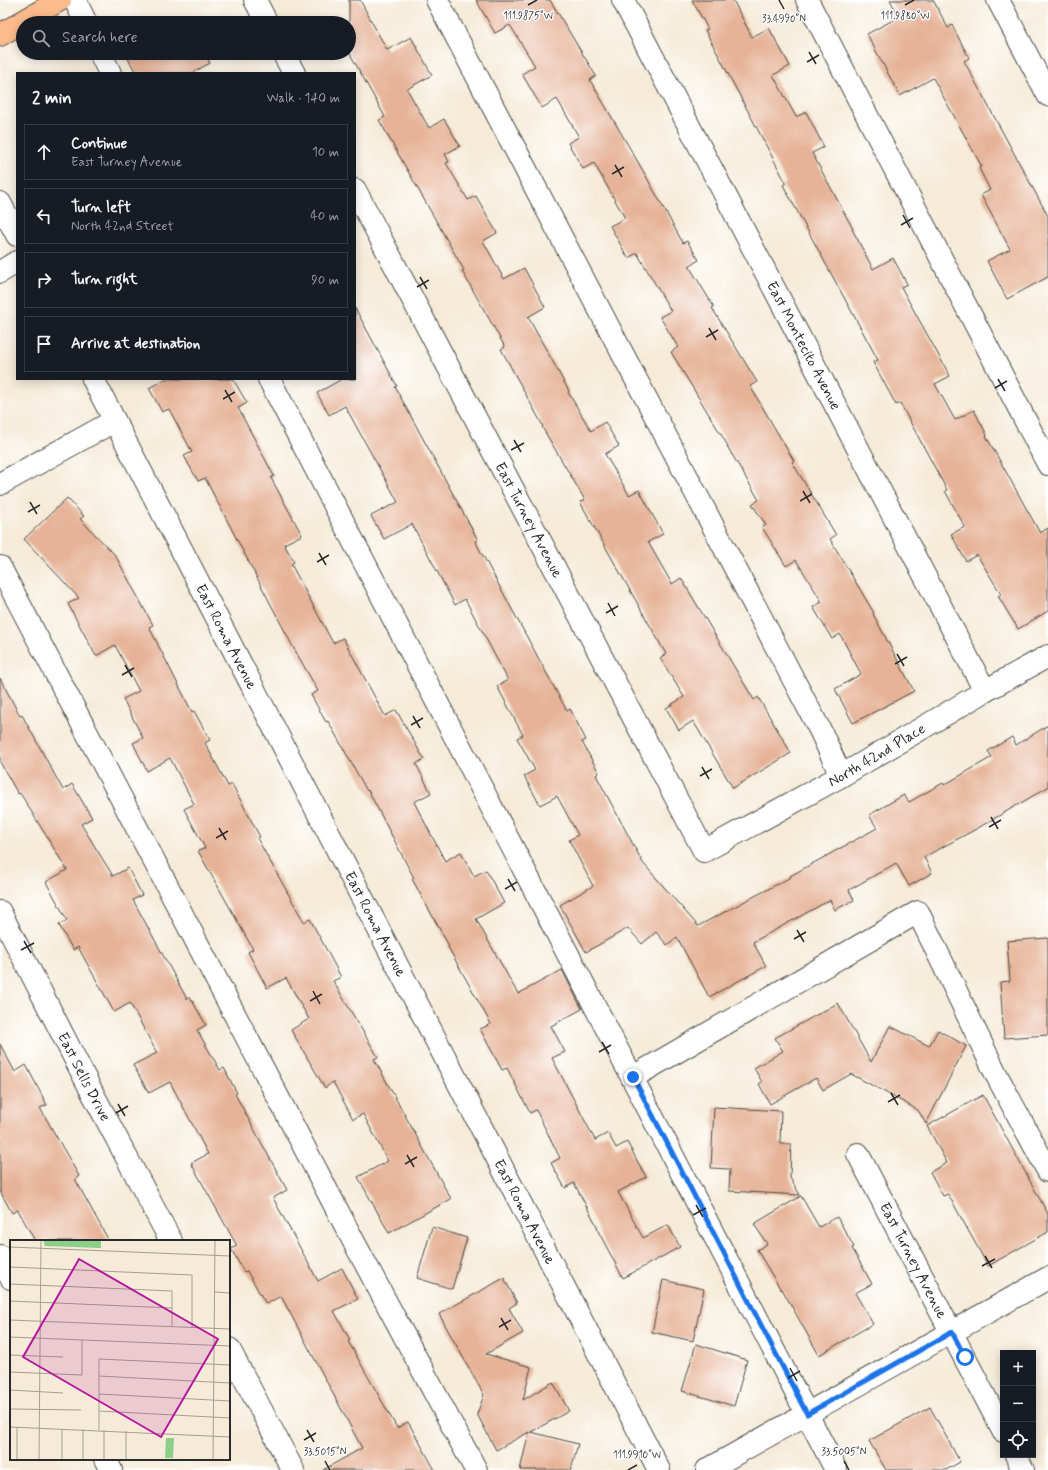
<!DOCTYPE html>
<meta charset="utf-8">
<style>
body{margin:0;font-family:Mynerve,sans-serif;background:#242831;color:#f1f3f6}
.controls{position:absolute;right:12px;bottom:12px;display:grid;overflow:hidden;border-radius:0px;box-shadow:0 2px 10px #0003}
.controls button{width:36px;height:36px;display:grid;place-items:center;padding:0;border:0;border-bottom:1px solid #363941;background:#171b24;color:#f1f3f6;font:20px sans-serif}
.stop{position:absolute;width:12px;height:12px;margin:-9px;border:3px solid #1a73e8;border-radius:50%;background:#fff}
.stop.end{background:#1a73e8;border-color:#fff;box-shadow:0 1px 4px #0008}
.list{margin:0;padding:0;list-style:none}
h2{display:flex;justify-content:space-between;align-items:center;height:52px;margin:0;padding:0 16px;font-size:17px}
h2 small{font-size:13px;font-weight:400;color:#9ea1a6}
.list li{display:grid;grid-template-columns:26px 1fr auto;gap:12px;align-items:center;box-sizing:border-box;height:56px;margin:0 8px 8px;padding:0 8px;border:1px solid #363941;border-radius:0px}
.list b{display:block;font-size:15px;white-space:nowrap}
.list p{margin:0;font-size:13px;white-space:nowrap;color:#9ea1a6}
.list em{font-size:13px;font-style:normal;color:#9ea1a6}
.icon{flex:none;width:22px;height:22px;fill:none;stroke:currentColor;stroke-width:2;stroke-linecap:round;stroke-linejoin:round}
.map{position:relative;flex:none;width:1048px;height:1470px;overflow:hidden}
.search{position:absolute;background:#171b24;box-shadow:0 2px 10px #0003;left:16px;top:16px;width:340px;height:44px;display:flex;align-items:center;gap:10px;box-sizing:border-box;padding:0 14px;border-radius:22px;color:#9ea1a6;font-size:15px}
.panel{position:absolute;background:#171b24;box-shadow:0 2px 10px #0003;left:16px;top:72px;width:340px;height:308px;border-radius:0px}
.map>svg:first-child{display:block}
.building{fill:#e6b398}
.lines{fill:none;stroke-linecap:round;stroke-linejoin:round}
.minor-casing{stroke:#494845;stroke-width:24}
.major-casing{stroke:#494845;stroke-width:24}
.minor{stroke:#fff;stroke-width:22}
.major{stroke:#fbbb8c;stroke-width:22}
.route{stroke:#1a73e8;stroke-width:5}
.ticks{fill:none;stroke:#2b2b2b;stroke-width:1.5}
.labels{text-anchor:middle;stroke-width:3;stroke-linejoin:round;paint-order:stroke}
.street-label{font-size:15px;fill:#2b2b2b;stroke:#fff}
.inset-road{fill:none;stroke:#a49e93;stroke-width:1}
.view{fill:#b5179e;fill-opacity:0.15;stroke:#b5179e;stroke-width:2}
.inset-edge{fill:none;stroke:#2b2b2b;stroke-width:2}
.ticks-label{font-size:10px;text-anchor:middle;fill:#2b2b2b;stroke:#fff;stroke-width:3;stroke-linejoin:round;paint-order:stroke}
</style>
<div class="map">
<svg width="1048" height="1470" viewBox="0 0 1048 1470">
<rect width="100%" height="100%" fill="#fff"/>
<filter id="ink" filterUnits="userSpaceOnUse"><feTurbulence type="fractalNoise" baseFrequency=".025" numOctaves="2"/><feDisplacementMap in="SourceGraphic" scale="8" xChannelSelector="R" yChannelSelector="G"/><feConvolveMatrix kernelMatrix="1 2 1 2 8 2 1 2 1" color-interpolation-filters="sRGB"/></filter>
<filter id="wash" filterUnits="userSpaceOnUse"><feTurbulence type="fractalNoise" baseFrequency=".012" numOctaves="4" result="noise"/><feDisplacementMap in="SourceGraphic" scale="16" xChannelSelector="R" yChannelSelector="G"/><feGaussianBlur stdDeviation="0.9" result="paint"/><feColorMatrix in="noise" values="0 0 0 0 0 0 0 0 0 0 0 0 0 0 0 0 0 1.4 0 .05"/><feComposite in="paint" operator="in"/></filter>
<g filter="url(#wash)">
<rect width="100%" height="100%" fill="#f5ebd8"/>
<g id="blocks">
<g class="building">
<path d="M349,0H360L387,50L411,37L432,75L407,89L429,128L444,119L460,146L445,154L449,162L446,163L468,200L476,196L497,233L483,241L504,279L524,268L545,307L528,317L569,391L568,392L591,431L605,422L619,446L605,454L629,495L639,490L663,534L648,542L672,584L681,578L754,700L758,697L791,753L733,788L693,721L679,730L666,708L684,697L660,658L666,654L580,502L585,500L542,427L543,426L501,349L505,347L462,271L464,270L379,120L385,117L349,52Z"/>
<path d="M476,0H550L596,76L590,80L642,169L683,243L687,241L699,260L689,266L714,307L712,308L757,382L750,386L794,461L792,462L836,535L830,539L874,613L873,614L914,691L853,723L835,689L861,674L840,634L832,639L813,607L822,602L796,560L786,566L762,527L766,525L752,504L759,500L727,446H728L671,352L678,347L660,317L671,311L637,253L628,258L610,226L625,218L594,163L583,169L568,143L579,137L557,99L542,108L522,74L535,66L510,25L495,33Z"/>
<path d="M692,0H733L752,37L769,28L790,66L773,75L796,117L806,112L824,147L812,153L853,229H852L873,269L893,258L907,284L901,287L950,376L935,384L955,420L974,410L987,435L986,436L1040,533L1048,528V611L1018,629L998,596L1001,594L977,555L966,561L951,534L965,527L945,491L947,490L900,403L896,405L873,362L878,360L783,185L786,183L705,30L708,29Z"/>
<path d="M890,0H933L948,28L952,25L969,58L964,61L1048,216V277L1007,299L987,261L1010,249L981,195L990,190L979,168L982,167L933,78L900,96L867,34L899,17Z"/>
<path d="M183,16L187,23H171Z"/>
<path d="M125,53H204L210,63L192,73H136Z"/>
<path d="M355,308L397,386L395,387L478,540L475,541L567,711L570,709L586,740L582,742L599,773L596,775L643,863L698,926L791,877L790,876L877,828L869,815L904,795L909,802L943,783L944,785L992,757L988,751L1012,737L1016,745L1048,725V787L978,828L924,857L932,873L909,886L896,863L849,890L854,900L835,910L830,900L753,942L766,966L709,997L677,937L667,945L656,932L642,944L628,928L586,952L560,905L593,886L569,840L578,835L557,796L540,805L524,776L535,770L517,738L523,735L497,686L508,680L465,599L455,605L412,524L384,539L371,516L398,502L345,406L329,415L317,393L342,379H355Z"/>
<path d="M165,379H233L247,403L238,408L274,476L271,478L302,535L284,544L294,562L291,564L333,643L343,638L385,716L396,710L424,759L416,764L431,793L414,802L445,861L461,852L474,876L486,870L504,903L476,919L518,994L562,970L582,1009L551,1026L565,1052L552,1058L595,1140L608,1133L616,1148L627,1142L646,1177L618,1192L643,1238L668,1225L680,1247L623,1278L597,1229L598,1228L574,1183L565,1188L551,1163L560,1158L536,1110L530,1113L507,1068L502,1070L480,1029L491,1024L448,947L449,946L412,879L414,878L368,790L367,791L328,721L326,722L311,695L318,691L292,645L205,478L198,481L184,456L192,452L169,409L162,412L149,388Z"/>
<path d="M67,498L84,516L80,519L115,555L153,625L149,627L192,712L194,711L210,740L205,743L228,786L232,784L260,837L257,838L304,922L310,919L341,977L333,981L378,1057L374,1059L451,1199L389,1233L358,1177L388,1161L363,1114L353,1119L333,1082L325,1088L291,1030L309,1019L286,978L267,988L248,952L253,949L198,851L205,848L184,809L194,804L170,758L147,771L133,743L143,738L123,699L139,691L115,645L96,656L68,604L79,598L24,539Z"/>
<path d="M0,678L20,716L22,715L63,790L72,784L92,818L81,824L113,876L128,868L142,895L133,900L187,999L190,997L206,1025L197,1030L220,1070L224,1068L237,1093L235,1094L287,1190L273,1198L318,1281L342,1268L358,1299L334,1311L350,1340L348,1341L397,1428L408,1422L435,1470H323L362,1448L281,1296L266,1304L247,1271L244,1272L231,1249L237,1246L191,1163L208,1154L170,1082L149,1093L133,1065L157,1053L130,1003L114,1012L78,947L73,950L59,925L67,920L46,882L67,870L20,793L18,794L0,762Z"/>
<path d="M1048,938V1035L1004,1038L1000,982L1010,981L1007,941Z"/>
<path d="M838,1003L871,1062L890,1026L929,1046L938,1030L966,1046L926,1124L918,1110L851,1074L823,1090L816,1078L770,1104L759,1084L762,1082L754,1068L783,1051L775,1038Z"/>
<path d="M0,1044L15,1072L26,1065L47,1105L40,1108L79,1176L75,1179L109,1241H35L18,1210L12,1213L0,1191Z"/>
<path d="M983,1095L1048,1214V1232L988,1266L948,1194L943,1196L930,1172L947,1163L927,1126Z"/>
<path d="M714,1107L781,1111L780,1144H791L790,1178L800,1195L729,1191L730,1169L711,1168Z"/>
<path d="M801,1196L819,1227L837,1217L854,1247L852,1248L872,1284L855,1293L873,1324L819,1355L782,1289L781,1290L757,1250L767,1244L754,1224Z"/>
<path d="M432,1227L467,1238L452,1289L417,1278Z"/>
<path d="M504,1278L517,1303L509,1308L523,1333L486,1354L531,1367L523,1400L553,1382L569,1411L531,1432L578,1444L571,1470H520L529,1432L496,1450L477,1414L484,1395L439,1314Z"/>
<path d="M663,1280L704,1289L693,1341L652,1332Z"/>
<path d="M696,1344L747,1360L734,1406L682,1391Z"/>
<path d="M930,1407L960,1462L946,1470H886L869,1441Z"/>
</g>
</g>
</g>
<g filter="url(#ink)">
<use href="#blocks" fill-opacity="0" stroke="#494845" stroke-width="1"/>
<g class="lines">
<g class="minor-casing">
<g id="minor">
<path d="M75,0L86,23"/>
<path d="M255,0L267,23"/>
<path d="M437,0L821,732L841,776"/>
<path id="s1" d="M623,0L985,691"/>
<path d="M807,0L1048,464"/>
<path d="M998,0L1048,95"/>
<path d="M100,53L110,73"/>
<path d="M283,53L294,73"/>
<path id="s2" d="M355,190L704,851L841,776L985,691L1048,656"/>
<path d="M0,203L17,235"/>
<path d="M0,272L17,262"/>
<path id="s3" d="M93,379L659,1470"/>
<path d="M269,379L836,1470"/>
<path d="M0,484L114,421"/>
<path d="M0,567L355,1244L476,1470"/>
<path id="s4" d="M0,912L93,1094L171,1241"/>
<path d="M633,1077L918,912L997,1076L1048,1171"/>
<path id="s5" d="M858,1154L1003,1431"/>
<path d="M0,1256L11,1278"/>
<path d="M229,1349L293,1470"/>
<path d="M1016,1455L1023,1470"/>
<path d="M105,1459L111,1470"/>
<path d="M707,1470L1048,1278"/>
</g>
</g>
<g class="major-casing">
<path id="major" d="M0,35L60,0"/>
</g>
<use href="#minor" class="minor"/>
<use href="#major" class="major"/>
</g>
</g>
<g class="lines" filter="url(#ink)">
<path class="route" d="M633,1077L807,1414L952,1332L965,1357"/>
</g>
<path class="ticks" d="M779,0L784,9M528,5L537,0M905,5L914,0M809,52L816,64M807,62L819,55M615,165L622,177M612,174L624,167M903,215L910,228M901,225L913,218M420,277L427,289M417,287L429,280M709,328L716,340M706,337L718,330M998,379L1005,391M995,388L1007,381M225,390L232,402M223,399L235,392M514,440L521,452M511,450L524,443M803,491L810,503M800,501L812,494M30,502L37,514M28,512L40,505M319,553L326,565M317,562L329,555M608,603L615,616M606,613L618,606M897,654L904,666M895,664L907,657M125,665L132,677M122,675L134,668M413,716L420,728M411,725L423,718M702,767L709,779M700,776L712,769M991,817L998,829M989,827L1001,820M219,828L226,840M216,838L228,831M508,879L515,891M505,889L517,882M797,930L804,942M794,939L806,932M24,941L31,953M21,950L34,943M313,991L320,1004M310,1001L322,994M602,1042L609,1054M599,1052L611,1045M891,1093L898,1105M888,1102L900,1095M118,1104L125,1116M116,1113L128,1106M407,1155L414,1167M405,1164L417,1157M696,1205L703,1217M693,1215L706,1208M985,1256L992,1268M982,1266L995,1259M501,1318L508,1330M499,1327L511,1320M790,1368L797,1381M788,1378L800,1371M307,1430L314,1442M304,1440L316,1433M325,1461L330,1470M844,1461L849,1470M628,1470L637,1465"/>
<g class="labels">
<g class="street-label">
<text dy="5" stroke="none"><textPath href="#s1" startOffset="390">East Montecito Avenue</textPath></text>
<text dy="5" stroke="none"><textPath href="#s2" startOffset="373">East Turney Avenue</textPath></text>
<text dy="5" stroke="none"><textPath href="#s3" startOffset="290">East Roma Avenue</textPath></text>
<text dy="5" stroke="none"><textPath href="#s2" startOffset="945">North 42nd Place</textPath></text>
<text dy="5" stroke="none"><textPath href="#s3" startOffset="614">East Roma Avenue</textPath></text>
<text dy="5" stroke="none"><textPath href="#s4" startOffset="185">East Sells Drive</textPath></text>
<text dy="5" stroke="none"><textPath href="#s3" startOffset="938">East Roma Avenue</textPath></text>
<text dy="5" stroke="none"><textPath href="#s5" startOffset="120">East Turney Avenue</textPath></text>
</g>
</g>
<g transform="translate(10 1240)">
<rect width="220" height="220" fill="#f5ebd8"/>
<path d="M33,0H91V8L35,6ZM156,198H164L163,218H155Z" fill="#8bcf88"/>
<path class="inset-road" d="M0,7L220,16M0,27L182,35V88M0,44L162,51V87M204,52L220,53M0,61L162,68M0,80L220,89M0,97L220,106M0,115L53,117M0,132L72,135V100M89,136L220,143M0,150L53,153M89,154L220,161M0,169L71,170M89,171L220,178M0,187L220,197M89,190V119L220,125M94,190V220M7,220V187M29,220L31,0M52,220V189M73,220V189M116,220V191M203,220L205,0"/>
<path class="view" d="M69,19L208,99L151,197L13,117Z"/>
<rect width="220" height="220" class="inset-edge"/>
</g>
<g class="ticks-label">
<text x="528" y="19">111.9875°W</text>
<text x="905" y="19">111.9880°W</text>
<text x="784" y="22">33.4990°N</text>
<text x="325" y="1455">33.5015°N</text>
<text x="844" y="1455">33.5005°N</text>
<text x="637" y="1458">111.9910°W</text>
</g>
</svg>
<div class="controls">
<button>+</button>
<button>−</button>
<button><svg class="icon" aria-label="locate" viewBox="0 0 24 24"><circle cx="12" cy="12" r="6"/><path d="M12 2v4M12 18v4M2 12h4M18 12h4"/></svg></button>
</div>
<div class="stop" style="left:965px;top:1357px"></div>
<div class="stop end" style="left:633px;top:1077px"></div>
<div class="search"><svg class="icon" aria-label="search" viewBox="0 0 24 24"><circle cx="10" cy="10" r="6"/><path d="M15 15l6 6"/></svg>Search here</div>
<section class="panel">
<h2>2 min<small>Walk · 140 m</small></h2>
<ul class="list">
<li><svg class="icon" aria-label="ahead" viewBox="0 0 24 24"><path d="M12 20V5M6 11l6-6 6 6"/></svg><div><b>Continue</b><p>East Turney Avenue</p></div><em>10 m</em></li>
<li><svg class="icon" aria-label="left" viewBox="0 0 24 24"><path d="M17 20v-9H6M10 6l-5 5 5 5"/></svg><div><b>Turn left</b><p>North 42nd Street</p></div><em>40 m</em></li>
<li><svg class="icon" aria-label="right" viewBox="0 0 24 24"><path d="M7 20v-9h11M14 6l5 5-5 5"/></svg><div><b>Turn right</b></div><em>90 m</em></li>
<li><svg class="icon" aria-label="arrive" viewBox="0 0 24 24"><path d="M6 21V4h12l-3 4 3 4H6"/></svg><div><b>Arrive at destination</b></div></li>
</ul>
</section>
</div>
